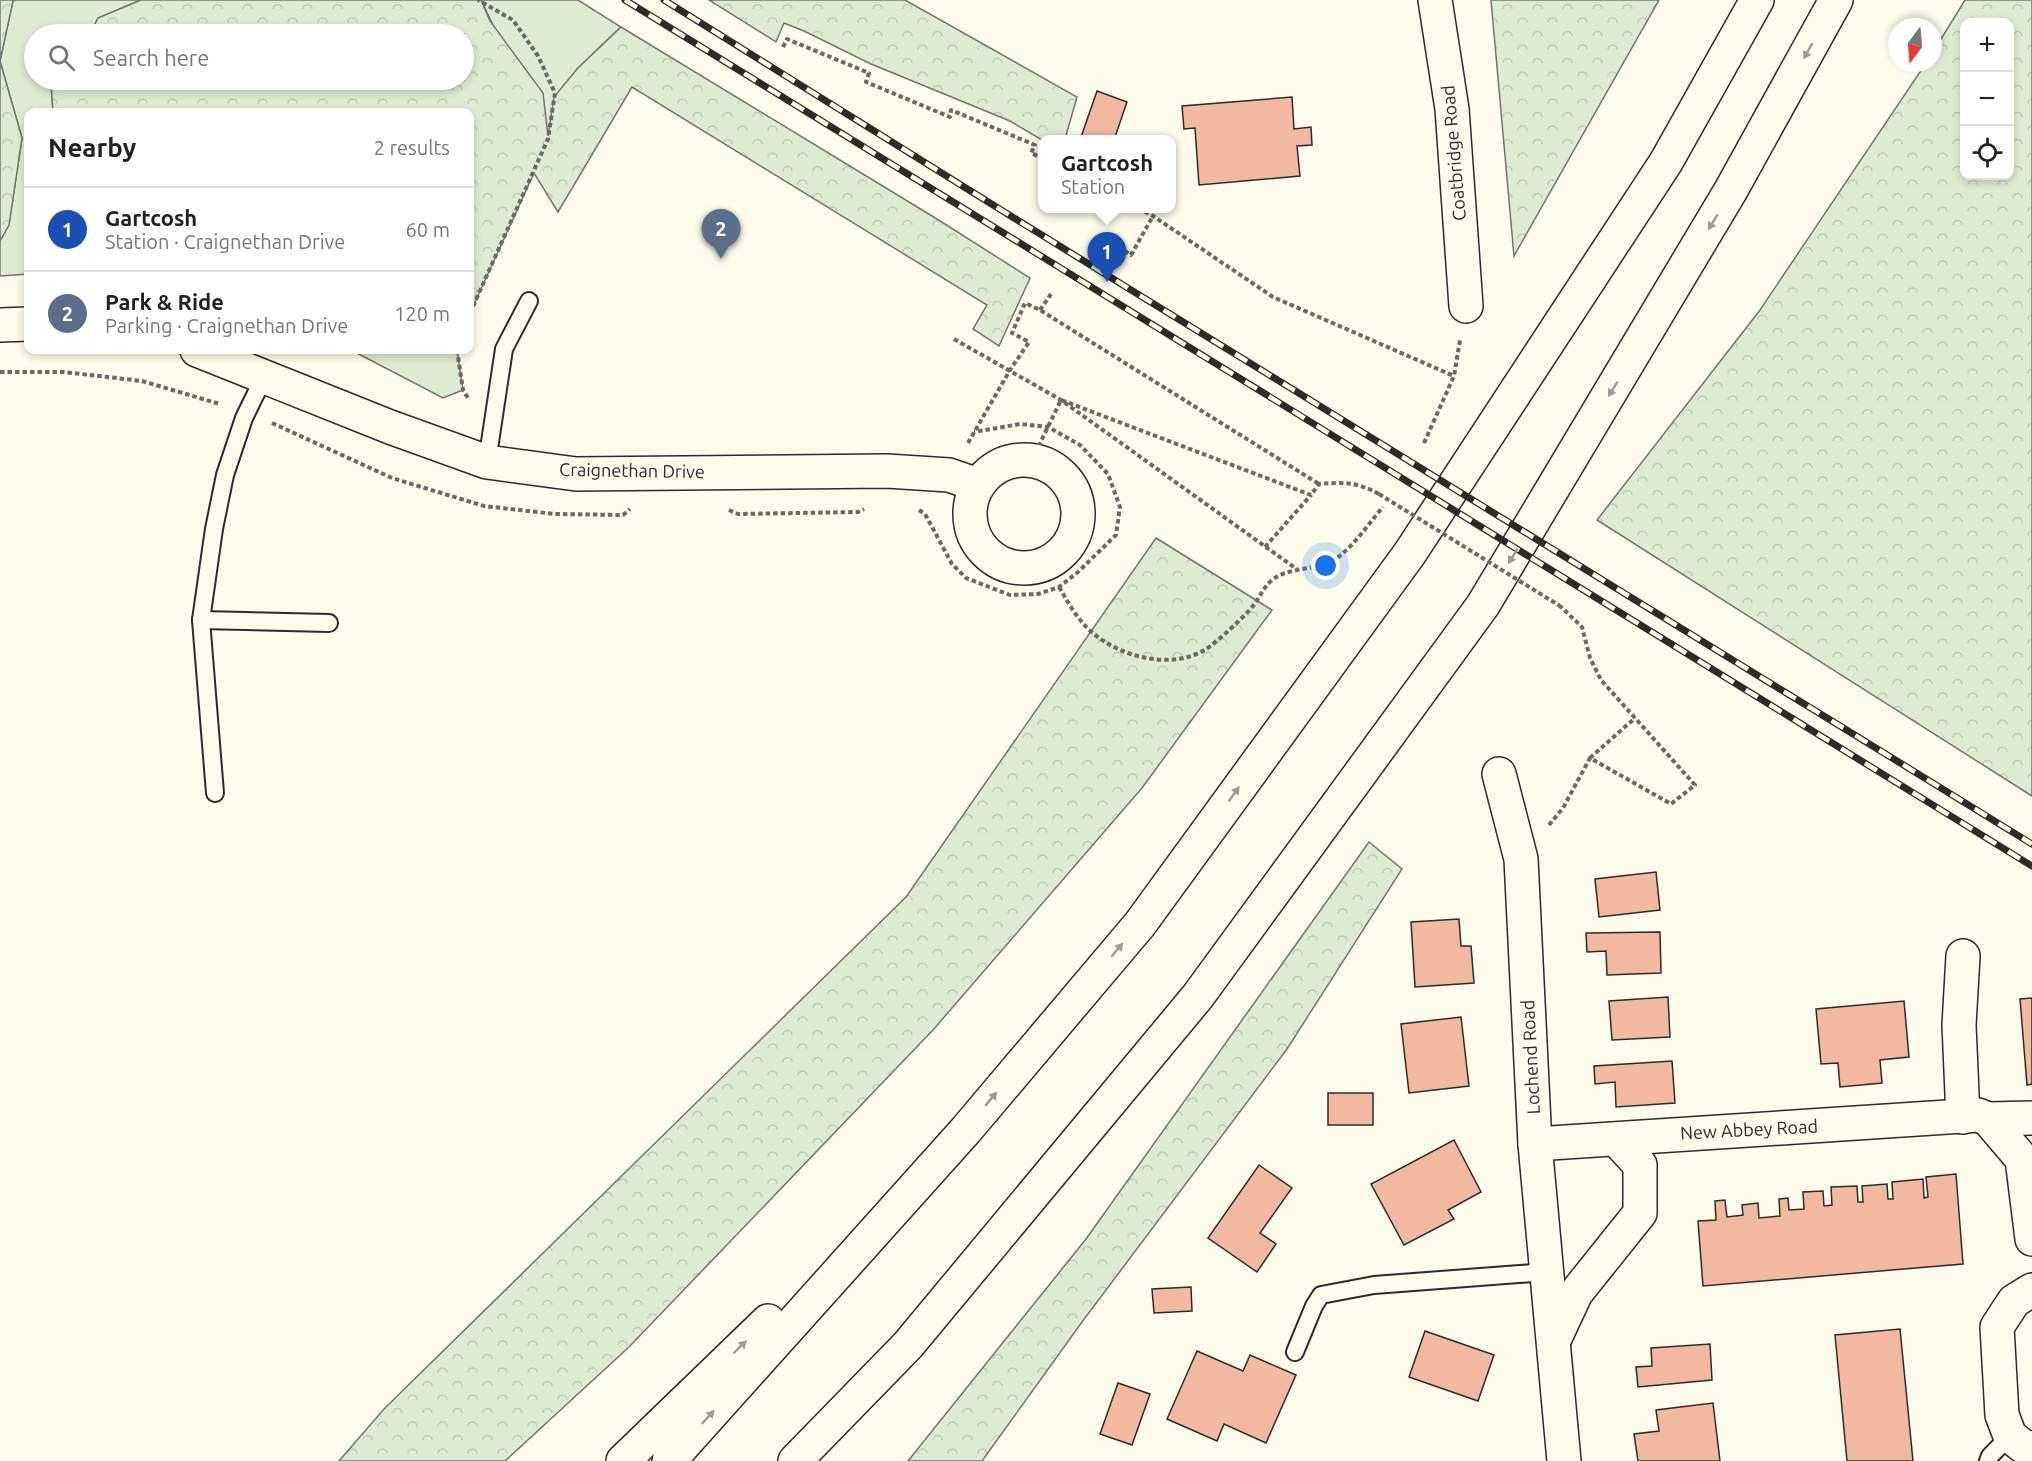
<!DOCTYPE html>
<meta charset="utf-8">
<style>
body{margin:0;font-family:Ubuntu,sans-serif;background:#f2f2f2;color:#222}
.controls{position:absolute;right:18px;top:18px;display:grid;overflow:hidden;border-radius:12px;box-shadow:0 3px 9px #0003}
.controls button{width:54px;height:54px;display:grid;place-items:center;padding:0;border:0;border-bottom:2px solid #e0e0e0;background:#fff;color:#222;font:30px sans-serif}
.compass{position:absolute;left:1888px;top:18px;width:54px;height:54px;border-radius:50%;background:#fff;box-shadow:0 3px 9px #0003;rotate:196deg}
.you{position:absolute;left:1326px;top:566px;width:21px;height:21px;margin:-15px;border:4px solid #fff;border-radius:50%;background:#1a73e8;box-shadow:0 0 0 9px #1a73e833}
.badge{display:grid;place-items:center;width:39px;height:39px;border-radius:50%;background:#2563eb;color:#fff;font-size:20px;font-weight:700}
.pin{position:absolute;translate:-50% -50px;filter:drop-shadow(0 2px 3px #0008)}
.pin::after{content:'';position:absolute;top:32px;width:21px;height:18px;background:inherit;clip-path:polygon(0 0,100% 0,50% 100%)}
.popup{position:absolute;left:1038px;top:135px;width:138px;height:78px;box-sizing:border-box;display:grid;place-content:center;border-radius:12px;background:#fff;filter:drop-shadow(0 2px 4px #0005);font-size:20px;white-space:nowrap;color:#767676}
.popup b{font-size:22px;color:#222}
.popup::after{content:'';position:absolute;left:50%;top:100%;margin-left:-12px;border:12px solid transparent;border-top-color:#fff}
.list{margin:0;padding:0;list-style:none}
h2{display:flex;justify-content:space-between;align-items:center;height:78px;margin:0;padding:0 24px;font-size:26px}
h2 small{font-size:20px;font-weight:400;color:#767676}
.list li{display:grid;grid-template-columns:39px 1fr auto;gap:18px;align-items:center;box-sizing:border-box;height:84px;padding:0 24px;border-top:2px solid #e0e0e0}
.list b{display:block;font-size:22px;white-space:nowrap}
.list p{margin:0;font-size:20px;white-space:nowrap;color:#767676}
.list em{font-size:20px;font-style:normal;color:#767676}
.icon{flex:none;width:33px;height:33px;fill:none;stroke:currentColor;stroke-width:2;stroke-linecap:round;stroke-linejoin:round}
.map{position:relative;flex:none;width:2032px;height:1461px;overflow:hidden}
.search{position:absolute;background:#fff;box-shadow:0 3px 9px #0003;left:24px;top:24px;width:450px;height:66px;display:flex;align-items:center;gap:15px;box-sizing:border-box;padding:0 21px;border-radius:33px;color:#767676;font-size:22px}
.panel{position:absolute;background:#fff;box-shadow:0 3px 9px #0003;left:24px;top:108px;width:450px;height:246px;border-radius:12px}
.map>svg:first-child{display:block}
.green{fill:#deebd1;stroke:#74746e;stroke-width:1.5}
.forest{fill:url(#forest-crowns);stroke:#74746e;stroke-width:1.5;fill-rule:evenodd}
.building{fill:#f2b8a0;stroke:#2b2b2b;stroke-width:1.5}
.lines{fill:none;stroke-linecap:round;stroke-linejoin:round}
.lane-casing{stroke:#2b2b2b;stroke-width:20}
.street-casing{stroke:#2b2b2b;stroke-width:36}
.highway-casing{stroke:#2b2b2b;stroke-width:36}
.path{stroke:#6a6964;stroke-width:4;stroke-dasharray:4.5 3;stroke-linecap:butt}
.lane{stroke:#fdfbea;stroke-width:16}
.street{stroke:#fdfbea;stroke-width:33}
.highway{stroke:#fdfbea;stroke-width:33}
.rail-casing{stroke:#2b2b2b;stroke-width:7}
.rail{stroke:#fdfbea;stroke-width:4.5;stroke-dasharray:14;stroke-linecap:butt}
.path-bridge{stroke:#6a6964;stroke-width:4;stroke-dasharray:4.5 3;stroke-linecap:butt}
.oneway{fill:#9e9d94}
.labels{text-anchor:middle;stroke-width:4.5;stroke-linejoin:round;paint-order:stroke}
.street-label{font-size:18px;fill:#2b2b2b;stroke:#fdfbea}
</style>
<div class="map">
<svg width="2032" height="1461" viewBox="0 0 2032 1461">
<defs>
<pattern id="forest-crowns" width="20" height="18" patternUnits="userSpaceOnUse" patternTransform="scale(1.5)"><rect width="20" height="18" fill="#deebd1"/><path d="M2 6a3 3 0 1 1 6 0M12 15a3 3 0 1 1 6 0" fill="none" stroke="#bfcab4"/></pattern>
</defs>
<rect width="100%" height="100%" fill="#fdfbea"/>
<g class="green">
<path d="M13,0H141L98,18L90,34H34V80H54L51,84L53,112H28V274L0,276V241L9,224L22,138L0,61Z"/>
<path d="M481,0H578L621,27L577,69L548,139Z"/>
<path d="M351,350H457L463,390L443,398Z"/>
</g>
<g class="forest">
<path d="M0,0H15L13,1L0,61Z"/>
<path d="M141,0H481L490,21L543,93L548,136L554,97L577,69L621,27L937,219L1030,278L999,346L973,329L987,305L632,87L558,212L534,173L470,313V112H53L51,83L54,80H464V34H90L98,18Z"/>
<path d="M709,0H905L1077,97L1065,139L1042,140L1010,121L871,64L804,31L784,23L776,42Z"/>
<path d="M1491,0H1659L1514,256Z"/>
<path d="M1965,0H2032V796L1597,520L1760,310L1926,63H1933V52ZM1964,22H2010V176H1964Z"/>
<path d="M0,61L22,138L9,225L0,241Z"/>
<path d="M1156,538L1272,610L1142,788L933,1030L629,1347L505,1461H339L384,1409L906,897Z"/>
<path d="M1369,842L1402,869L1287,1049L1082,1322L982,1461H908L1086,1239Z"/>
</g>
<g class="building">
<path d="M1097,91L1127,102L1114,140H1080Z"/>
<path d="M1292,97L1294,129L1311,127L1312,145L1297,146L1300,176L1199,185L1195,128L1184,129L1182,106Z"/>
<path d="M1656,872L1660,910L1599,917L1595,879Z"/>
<path d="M1459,919L1461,946H1471L1474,983L1415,987L1411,922Z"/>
<path d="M1660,932L1661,973L1607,975L1606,951L1587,952L1586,933Z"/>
<path d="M1668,997L1670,1037L1612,1040L1609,1001Z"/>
<path d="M2032,998V1084L2027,1085L2020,999Z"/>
<path d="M1904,1001L1909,1057L1880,1060L1882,1083L1840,1087L1838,1063L1821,1064L1816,1009Z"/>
<path d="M1461,1017L1469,1086L1409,1093L1401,1024Z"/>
<path d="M1672,1061L1675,1103L1616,1107L1615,1082L1595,1084L1594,1066Z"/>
<rect x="1328" y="1093" width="45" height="32"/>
<path d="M1454,1140L1481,1192L1448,1210L1454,1219L1404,1245L1371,1184Z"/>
<path d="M1259,1165L1292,1188L1260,1233L1276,1244L1257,1272L1208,1238Z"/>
<path d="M1956,1174L1963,1264L1703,1286L1698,1221L1716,1220L1715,1201L1725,1200L1727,1217L1743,1215L1742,1205L1758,1203L1759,1218L1780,1216L1779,1199L1788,1198L1789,1210L1804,1209L1803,1192L1823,1191L1824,1206L1832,1205L1831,1187L1857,1186L1858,1202H1863L1862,1186L1887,1184L1888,1199H1893L1892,1182L1923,1179L1924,1198L1928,1197L1926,1177Z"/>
<path d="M1191,1287L1192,1311L1154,1313L1152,1289Z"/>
<path d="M1900,1329L1913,1461H1847L1835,1335Z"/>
<path d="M1425,1331L1494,1355L1478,1401L1409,1377Z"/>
<path d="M1710,1344L1712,1380L1638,1387L1636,1367L1652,1366L1651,1348Z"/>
<path d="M1197,1351L1243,1371L1250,1355L1296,1375L1266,1443L1224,1424L1217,1441L1167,1419Z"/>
<path d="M1118,1383L1150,1394L1132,1445L1100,1434Z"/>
<path d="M1713,1403L1720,1461H1638L1634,1434L1659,1431L1656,1410Z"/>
</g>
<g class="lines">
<g class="lane-casing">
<g id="lane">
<path d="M487,462L504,349L529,301"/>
<path d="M201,620L329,623"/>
<path d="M215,793L201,620L214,529L225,475L244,418L264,377"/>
<path d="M1295,1352L1314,1306L1321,1295L1374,1285L1547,1272"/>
<path d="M1988,1461L1990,1456L2010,1436"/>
</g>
</g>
<g class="street-casing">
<g id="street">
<path d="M1435,0L1452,109L1466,306"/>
<path d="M0,325L28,324"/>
<path d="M197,350L390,427L487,462L576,474L887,471L949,475L978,485"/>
<circle cx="1024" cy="514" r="54"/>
<path d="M1499,774L1521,859L1535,1144L1564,1461"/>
<path d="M1963,1117L1959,1025L1963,956"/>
<path d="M1988,1119L2022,1159L2032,1239"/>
<path d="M1535,1144L1978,1115L1988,1119L2032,1118"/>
<path d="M2032,1290L2014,1301L1997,1327L2002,1415L2010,1436L2024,1447L2032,1448"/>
<path d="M1554,1340L1576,1293L1640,1213V1165L1616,1139"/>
</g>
</g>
<g class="highway-casing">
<g id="highway">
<path d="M623,1461L768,1321"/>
<path d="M669,1461L966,1130L1140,924L1410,553L1666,162L1757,0"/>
<path d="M795,1461L908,1345L1198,996L1483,605L1731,190L1836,0"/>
</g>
</g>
<g class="path">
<path d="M783,47L787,39L869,73L866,82L950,117L951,110L1035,145L1031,153L1042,158"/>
<path d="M1138,208L1153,216L1273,297L1454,376"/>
<path d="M1107,247L1111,242L1131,255L1153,216"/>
<path d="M1040,310L1051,294"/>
<path d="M470,313L548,139L555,93L538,56L513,20L478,0"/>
<path d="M954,339L1061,400L1298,570"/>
<path d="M457,350L463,390L468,398"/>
<path d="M0,372H64L142,381L220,404"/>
<path d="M272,423L392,478L484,506L555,514L623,515L630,509"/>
<path d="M968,443L1010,370L1029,342L1012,333L1025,303L1040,310L1319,484"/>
<path d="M1424,443L1454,376L1460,340"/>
<path d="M1032,460L1061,400L1311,495L1319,484C1344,482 1357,482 1379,494"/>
<path d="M729,510L738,514L858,512L864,509"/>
<path d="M919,510L925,514L952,564L966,578L1010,595L1038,594L1059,587L1078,572L1116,535L1120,507L1108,474L1080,445L1048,427L1020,424L974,432"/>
<path d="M1265,547L1311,495"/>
<path d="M1059,587C1069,604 1078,621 1094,634C1123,658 1173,670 1206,649C1215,644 1246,615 1253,606C1260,597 1263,588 1272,580C1287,568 1311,570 1328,563C1349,554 1368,524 1383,507"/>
<path d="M1590,758L1635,718"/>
<path d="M1549,825L1563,808L1590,758L1671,804L1695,785L1601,680L1590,658L1582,627L1560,606"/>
</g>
<use href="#lane" class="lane"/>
<use href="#street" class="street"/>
<use href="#highway" class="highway"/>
<g class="rail-casing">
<g id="rail">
<path d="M625,0L2032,866"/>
<path d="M664,0L1014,218L2032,844"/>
</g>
</g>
<use href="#rail" class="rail"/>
<path class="path-bridge" d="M1379,494L1560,606"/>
</g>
<defs><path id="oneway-solid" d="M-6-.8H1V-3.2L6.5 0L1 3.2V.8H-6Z" transform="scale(1.5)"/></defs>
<g class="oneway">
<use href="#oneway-solid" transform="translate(1808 51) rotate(119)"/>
<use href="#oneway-solid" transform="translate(1713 222) rotate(121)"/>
<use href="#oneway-solid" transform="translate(1613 389) rotate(121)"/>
<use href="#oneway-solid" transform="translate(1513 556) rotate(121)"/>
<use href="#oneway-solid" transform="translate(1234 794) rotate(-54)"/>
<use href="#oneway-solid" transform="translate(1117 950) rotate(-50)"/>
<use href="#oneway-solid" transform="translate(991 1099) rotate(-50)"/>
<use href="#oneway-solid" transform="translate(740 1347) rotate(-44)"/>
<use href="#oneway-solid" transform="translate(708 1417) rotate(-48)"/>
</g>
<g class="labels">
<g class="street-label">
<text transform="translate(1454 153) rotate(-95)" y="6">Coatbridge Road</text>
<text transform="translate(632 471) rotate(1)" y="6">Craignethan Drive</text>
<text transform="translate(1531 1057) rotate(-93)" y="6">Lochend Road</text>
<text transform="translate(1749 1130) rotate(-3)" y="6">New Abbey Road</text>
</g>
</g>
</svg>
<div class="controls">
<button>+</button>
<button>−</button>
<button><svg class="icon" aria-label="locate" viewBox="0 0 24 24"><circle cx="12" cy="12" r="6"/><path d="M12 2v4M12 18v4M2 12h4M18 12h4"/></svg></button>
</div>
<svg class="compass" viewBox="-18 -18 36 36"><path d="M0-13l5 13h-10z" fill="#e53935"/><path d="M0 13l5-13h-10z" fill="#767676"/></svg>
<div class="you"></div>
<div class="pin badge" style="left:1107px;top:282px;background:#1a4fb4">1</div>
<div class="popup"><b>Gartcosh</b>Station</div>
<div class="pin badge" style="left:721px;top:259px;background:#5c6f8a">2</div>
<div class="search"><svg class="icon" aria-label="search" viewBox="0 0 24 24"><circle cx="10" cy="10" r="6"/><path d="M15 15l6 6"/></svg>Search here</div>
<section class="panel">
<h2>Nearby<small>2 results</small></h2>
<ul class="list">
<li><span class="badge" style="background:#1a4fb4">1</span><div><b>Gartcosh</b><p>Station · Craignethan Drive</p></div><em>60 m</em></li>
<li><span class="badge" style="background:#5c6f8a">2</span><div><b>Park &amp; Ride</b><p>Parking · Craignethan Drive</p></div><em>120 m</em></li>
</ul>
</section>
</div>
